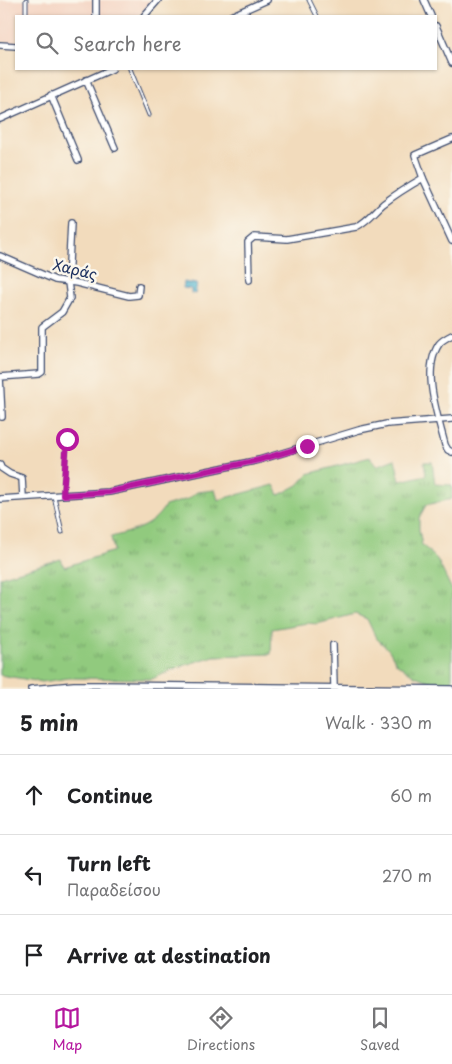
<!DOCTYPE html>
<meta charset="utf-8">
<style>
body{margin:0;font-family:"Playpen Sans",sans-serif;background:#f6f6f6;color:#202124}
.stop{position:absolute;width:15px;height:15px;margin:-11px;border:4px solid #b5179e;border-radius:50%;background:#fff}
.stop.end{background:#b5179e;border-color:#fff;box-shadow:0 1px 5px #0008}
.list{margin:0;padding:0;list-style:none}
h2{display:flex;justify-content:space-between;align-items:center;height:65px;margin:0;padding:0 20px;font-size:21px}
h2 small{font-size:16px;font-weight:400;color:#757577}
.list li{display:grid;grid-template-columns:32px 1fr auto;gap:15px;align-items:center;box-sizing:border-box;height:80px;padding:0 20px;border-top:1px solid #e0e0e0}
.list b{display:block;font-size:19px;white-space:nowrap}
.list p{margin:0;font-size:16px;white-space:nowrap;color:#757577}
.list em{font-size:16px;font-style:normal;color:#757577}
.icon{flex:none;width:28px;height:28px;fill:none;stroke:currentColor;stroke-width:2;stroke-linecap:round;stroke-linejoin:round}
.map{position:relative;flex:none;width:452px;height:689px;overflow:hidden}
.search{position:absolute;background:#fff;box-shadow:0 1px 4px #0004;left:15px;right:15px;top:15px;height:55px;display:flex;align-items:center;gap:12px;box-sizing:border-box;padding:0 18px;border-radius:0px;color:#757577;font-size:19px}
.sheet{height:305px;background:#fff}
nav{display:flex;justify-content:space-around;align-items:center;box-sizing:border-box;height:70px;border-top:1px solid #e0e0e0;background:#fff;font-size:14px;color:#757577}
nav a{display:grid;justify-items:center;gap:2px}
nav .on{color:#b5179e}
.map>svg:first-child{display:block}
.built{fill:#f4d3c1}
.grass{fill:url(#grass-tufts);stroke:#567c6e}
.water{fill:url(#water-rules);stroke:#377398}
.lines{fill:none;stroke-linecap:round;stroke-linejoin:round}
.lane-casing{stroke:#3b496c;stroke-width:5}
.street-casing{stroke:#3b496c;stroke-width:8}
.lane{stroke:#fff;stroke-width:3}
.street{stroke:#fff;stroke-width:5.5}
.route{stroke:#b5179e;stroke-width:6}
.labels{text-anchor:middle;stroke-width:5;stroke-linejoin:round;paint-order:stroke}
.street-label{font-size:15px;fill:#1b2f5e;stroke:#fbf7ec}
</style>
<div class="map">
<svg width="452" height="689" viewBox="0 0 452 689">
<defs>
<pattern id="grass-tufts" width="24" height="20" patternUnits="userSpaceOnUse" patternTransform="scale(1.25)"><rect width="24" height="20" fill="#91ca7e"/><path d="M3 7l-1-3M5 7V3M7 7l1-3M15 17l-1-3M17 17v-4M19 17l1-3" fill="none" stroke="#76a46a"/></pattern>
<pattern id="water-rules" width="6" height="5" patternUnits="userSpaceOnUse" patternTransform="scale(1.25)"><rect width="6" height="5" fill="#53b7d2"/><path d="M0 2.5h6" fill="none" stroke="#4495ae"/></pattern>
</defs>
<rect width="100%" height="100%" fill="#fbf7ec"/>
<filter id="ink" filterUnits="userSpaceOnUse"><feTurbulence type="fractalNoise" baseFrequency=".02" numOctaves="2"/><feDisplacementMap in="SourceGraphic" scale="10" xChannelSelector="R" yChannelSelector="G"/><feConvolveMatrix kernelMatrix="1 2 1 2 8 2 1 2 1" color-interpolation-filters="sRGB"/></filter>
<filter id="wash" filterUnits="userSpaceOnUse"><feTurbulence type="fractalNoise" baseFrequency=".0096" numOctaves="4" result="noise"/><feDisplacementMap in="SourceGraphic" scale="20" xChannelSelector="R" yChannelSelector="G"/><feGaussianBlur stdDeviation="1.12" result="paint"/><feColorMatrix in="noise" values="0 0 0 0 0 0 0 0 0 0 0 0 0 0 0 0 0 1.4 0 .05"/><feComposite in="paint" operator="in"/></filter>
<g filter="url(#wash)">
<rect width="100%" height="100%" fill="#f2dbbc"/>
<path class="built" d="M0,0H154L138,16H16V42H0Z"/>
<path class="grass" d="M370,457L376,466L395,459L400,481L426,475L424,462H432L435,484L452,485V499L426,505L419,518V530L422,545L437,559L452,590V686H441L415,676L396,663L389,650L376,638L367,619L355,614L317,624L307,623L272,629L271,654L214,656L179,667L152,679L69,678L42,682L0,675V577L61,559L64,567L114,551L111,537C134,531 152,527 165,506L188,499L197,492L215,490L218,500L274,485L279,495L298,485L308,474Z"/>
<path class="water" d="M184,282L197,284L195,294L191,293V289L183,288Z"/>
</g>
<g filter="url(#ink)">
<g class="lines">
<g class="lane-casing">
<g id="lane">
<path d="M26,0V16"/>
<path d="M309,0L317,16"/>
<path d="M130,69L149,115"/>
<path d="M63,494L67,439"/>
<path d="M54,496L62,532"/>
</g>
</g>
<g class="street-casing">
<g id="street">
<path d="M424,0L431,16"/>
<path d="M96,16V0"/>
<path d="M144,16L158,0"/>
<path d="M231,16L267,0"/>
<path d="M436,26L452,63"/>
<path d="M0,45L16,46"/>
<path d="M86,80L115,148"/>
<path d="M51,95L78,160"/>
<path d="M0,119L112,69"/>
<path d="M423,178L452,241"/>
<path d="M0,256L55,280L77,283L129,296L138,295L139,286"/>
<path d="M249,280L248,242L254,237L287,239L356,227C368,221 374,212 383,204C396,194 409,186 423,178L415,155L452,139"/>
<path d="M452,335C448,337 442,340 439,344C421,371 438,416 445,445L448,450L452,452"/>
<path d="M2,417L0,377L39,374L42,372V327L62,312L70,298L68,282L71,223"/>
<path d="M0,465L1,468L10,474L22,478L23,497"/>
<path d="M0,499L109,492L259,460L359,430L387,424L452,419"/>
<path d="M333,645L334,687"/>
<path d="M31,689L74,685H101L451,689"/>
</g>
</g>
<use href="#lane" class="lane"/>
<use href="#street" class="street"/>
</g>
</g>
<g class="lines" filter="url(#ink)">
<path class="route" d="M67,439L63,495L109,492L259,460L307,446"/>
</g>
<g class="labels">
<g class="street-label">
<text transform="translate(75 270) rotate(14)" y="5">Χαράς</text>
</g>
</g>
</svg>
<div class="stop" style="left:67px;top:439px"></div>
<div class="stop end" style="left:307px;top:446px"></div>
<div class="search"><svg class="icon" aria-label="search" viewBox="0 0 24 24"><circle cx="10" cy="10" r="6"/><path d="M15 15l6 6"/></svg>Search here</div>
</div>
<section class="sheet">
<h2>5 min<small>Walk · 330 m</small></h2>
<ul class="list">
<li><svg class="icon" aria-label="ahead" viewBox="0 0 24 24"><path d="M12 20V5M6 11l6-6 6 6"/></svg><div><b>Continue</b></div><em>60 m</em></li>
<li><svg class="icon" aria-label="left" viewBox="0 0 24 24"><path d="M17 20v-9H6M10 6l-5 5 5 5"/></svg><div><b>Turn left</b><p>Παραδείσου</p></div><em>270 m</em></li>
<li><svg class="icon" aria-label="arrive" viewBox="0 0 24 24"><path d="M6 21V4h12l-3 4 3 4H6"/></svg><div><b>Arrive at destination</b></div></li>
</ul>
</section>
<nav>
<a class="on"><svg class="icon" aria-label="map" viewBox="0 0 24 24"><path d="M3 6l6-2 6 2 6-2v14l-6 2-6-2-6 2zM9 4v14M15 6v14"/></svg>Map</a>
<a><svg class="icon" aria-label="directions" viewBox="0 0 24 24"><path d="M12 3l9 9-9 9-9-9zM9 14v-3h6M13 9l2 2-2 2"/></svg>Directions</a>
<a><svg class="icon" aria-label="saved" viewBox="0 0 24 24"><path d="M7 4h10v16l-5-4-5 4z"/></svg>Saved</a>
</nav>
